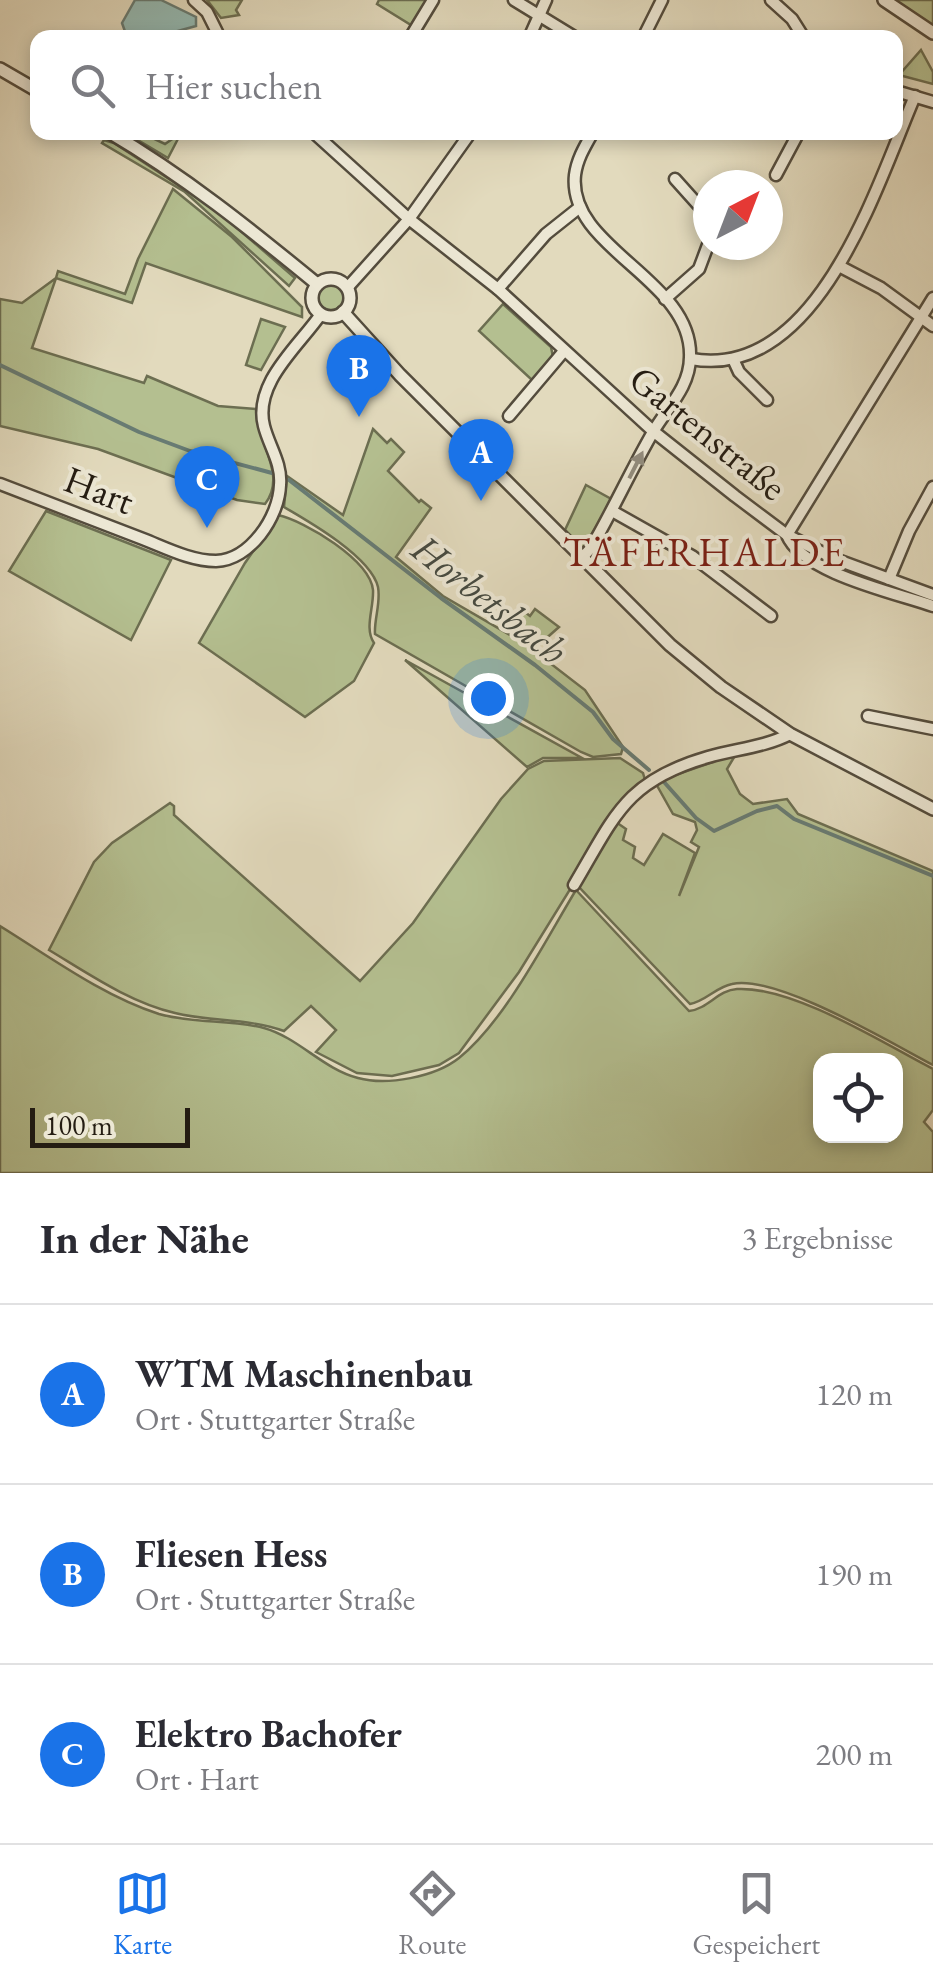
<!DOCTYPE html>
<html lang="de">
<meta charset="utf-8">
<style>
body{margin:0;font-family:"EB Garamond",serif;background:#f7f7f7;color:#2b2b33}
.controls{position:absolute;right:30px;bottom:30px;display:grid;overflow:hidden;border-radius:20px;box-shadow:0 5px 15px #0003}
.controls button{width:90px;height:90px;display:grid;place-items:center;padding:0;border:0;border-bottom:2px solid #e1e1e2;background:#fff;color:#2b2b33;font:50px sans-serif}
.compass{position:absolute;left:693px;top:170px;width:90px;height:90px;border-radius:50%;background:#fff;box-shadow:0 5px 15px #0003;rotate:42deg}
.scale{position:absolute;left:30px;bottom:25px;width:160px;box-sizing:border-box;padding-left:10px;border:5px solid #241c12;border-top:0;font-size:28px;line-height:35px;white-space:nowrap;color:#241c12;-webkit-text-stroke:8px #ece7d4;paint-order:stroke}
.you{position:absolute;left:488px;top:698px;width:35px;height:35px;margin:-25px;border:8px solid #fff;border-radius:50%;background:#1a73e8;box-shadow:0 0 0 15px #1a73e833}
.badge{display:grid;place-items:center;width:65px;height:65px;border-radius:50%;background:#1a73e8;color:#fff;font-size:32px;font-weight:700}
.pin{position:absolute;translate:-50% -82px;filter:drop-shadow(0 2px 5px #0008)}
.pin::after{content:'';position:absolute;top:52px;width:35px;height:30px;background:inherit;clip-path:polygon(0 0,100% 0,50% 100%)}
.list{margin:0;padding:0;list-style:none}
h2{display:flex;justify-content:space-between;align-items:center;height:130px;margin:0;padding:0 40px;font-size:42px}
h2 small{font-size:32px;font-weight:400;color:#7c7c81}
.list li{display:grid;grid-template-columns:65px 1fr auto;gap:30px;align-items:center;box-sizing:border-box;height:180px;padding:0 40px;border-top:2px solid #e1e1e2}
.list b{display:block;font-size:38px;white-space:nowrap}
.list p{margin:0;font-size:32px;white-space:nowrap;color:#7c7c81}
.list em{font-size:32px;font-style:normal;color:#7c7c81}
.icon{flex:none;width:55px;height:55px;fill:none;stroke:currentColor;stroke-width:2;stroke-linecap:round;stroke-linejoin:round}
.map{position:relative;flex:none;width:933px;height:1173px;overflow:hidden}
.search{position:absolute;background:#fff;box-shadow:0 5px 15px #0003;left:30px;right:30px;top:30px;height:110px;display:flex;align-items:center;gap:25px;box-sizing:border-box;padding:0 35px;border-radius:20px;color:#7c7c81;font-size:38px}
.sheet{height:670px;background:#fff}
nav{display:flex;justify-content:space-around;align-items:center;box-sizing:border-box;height:140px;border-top:2px solid #e1e1e2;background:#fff;font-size:28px;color:#7c7c81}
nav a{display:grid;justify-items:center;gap:5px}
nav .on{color:#1a73e8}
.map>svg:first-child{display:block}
.green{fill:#b4bf90;stroke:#6c6e51;stroke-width:2.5;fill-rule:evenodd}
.water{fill:#95bab3;stroke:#687b73;stroke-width:2.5}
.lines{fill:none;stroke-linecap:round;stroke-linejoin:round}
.stream{stroke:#687b73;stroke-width:4}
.minor-casing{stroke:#544c3d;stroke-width:15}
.tertiary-casing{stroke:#544c3d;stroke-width:16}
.minor{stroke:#ece7d4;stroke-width:10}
.tertiary{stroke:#ece7d4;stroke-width:11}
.oneway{fill:#928c7d}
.labels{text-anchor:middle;stroke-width:8;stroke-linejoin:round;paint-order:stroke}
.street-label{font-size:38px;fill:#241c12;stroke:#ece7d4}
.neighbourhood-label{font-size:40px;letter-spacing:2.5px;fill:#7a1f14;stroke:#ece7d4}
.water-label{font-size:40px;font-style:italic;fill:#464b42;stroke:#ece7d4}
</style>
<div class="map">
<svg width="933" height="1173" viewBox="0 0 933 1173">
<rect width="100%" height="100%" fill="#e2dabd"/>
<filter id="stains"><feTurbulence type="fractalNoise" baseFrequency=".002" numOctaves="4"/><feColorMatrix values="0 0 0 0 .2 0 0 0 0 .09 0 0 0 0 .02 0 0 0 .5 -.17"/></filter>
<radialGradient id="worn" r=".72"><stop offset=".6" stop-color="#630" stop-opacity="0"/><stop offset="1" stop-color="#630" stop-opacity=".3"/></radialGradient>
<g class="green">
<path d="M207,0H242L236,10L239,15L221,18Z"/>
<path d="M379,0H428L411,25L377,4Z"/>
<path d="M891,0H933V28Z"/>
<path d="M921,50L933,72V84L899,75Z"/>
<path d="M126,133H142L165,144L181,133L168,158Z"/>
<path d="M104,140L114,143L215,209L295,278L289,286L185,192L102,143Z"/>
<path d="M173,189L232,237L302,307V317L146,263L132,303L56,278L32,348L144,383L147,376L218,406L256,409C256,441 288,475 265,504L237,500L98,449L0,426V299L22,303L56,278L58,271L125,294L138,259Z"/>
<circle cx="331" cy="297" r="13"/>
<path d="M503,304L551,347L553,357L532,380L479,331Z"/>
<path d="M261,319L285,327L261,370L246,365Z"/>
<path d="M373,429L387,443L391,439L404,452L388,471L419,502L421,500L431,508L396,557L443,596L517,639L505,630L521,609L530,616L535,609L559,627L533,650L585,690L623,747L621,754L593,757L581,752L375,634C374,619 381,603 378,587C371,557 310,522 284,507L287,476L343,515Z"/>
<path d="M586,485L613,500L583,548L565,530Z"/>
<path d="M46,511L171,560L131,640L9,571Z"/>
<path d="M278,515C305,521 370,560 373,590C374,608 364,628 374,643L354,681L305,717L199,643L245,563Z"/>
<path d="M405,660L582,758H543L527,767Z"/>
<path d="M736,754L727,769L740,794L753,804L787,799L798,814L933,871V1065C891,1043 776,974 732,984C716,987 706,1001 690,1004L579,887L616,822L626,829L623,840L635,847L633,858L644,865L663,834L695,853L679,896L699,847L691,842L697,830L695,822L673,814L655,782Z"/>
<path d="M620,758L643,773L645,780L627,797L519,972L459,1053L439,1065L392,1076L357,1073L316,1052L336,1030L311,1006L284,1031C248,1018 211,1022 175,1013C129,1002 89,974 49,950L94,862L112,843L170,803L174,806V815L360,981L413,923L501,799L528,769L544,761Z"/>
<path d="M576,890L689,1011C708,1009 718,990 737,989C793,986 883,1043 933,1069V1110L924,1122L933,1132V1173H0V926C50,957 103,996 159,1014C194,1024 230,1019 264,1028C299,1038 323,1069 358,1078C387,1086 435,1077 459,1058C505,1021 545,941 576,890ZM896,1060V1136H820V1060Z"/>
</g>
<path class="water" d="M135,0H161L196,17V26L156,37H127L122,23Z"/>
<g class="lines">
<g class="stream">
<path d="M0,365L139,432L190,451L272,473"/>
<path d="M289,480L441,598L535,665L593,712L613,739L649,770"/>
<path d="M664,782L696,818L714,831L757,811L777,806L794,819L933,876"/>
</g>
<g class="minor-casing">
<g id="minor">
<path d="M194,0L207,12L220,38"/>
<path d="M514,0L576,38"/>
<path d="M771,0L792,19L804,38"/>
<path d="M410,38L433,0"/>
<path d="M529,38L546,0"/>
<path d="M643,38L662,0"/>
<path d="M896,91L933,102"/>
<path d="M313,132L409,219L498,289L653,431L735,496L787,535L835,559L933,595"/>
<path d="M776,175L799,132"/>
<path d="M675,179L701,208L708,228"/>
<path d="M839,266L881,288L933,326"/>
<path d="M348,287L409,219L471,132"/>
<path d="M498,289L546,234L580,207"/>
<path d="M933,298L787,535C802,573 896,593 933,606"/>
<path d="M665,299L699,269L708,245"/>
<path d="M691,359C818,382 877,184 915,96"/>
<path d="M733,359L739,372L767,400"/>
<path d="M509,416L564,351"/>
<path d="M0,484C48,502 95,521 143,539C166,548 191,561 216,561C250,560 279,517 280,485C282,463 269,446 264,426C253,383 299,346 321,314"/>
<path d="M612,511L692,556L771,616"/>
<path d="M581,559L591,548C613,510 631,470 653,432C667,408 690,387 690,357C693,279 567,249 575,175C577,159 585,146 593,132"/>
<path d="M889,579L909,531L933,487"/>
<path d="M868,716L933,729"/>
<path d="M574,885C615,816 625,781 708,757C736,749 765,747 790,734"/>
</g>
</g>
<g class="tertiary-casing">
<g id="tertiary">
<path d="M884,0L933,33"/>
<path d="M0,69L38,91"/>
<path d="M109,132C184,176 250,229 317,284"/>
<circle cx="331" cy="298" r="19"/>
<path d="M343,312L400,375L670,645L721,687L790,734L933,809"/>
</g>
</g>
<use href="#minor" class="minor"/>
<use href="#tertiary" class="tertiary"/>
</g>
<defs><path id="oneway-solid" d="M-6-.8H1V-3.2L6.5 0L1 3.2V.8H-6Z" transform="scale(2.5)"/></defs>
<use class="oneway" href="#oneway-solid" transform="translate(636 465) rotate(-63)"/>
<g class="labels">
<g class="street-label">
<text transform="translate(708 433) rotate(39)" y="13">Gartenstraße</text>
<text transform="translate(99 490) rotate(21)" y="13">Hart</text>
</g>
<g class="neighbourhood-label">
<text x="705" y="566">TÄFERHALDE</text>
</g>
<g class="water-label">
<text transform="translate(490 599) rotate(38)" y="14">Horbetsbach</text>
</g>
</g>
<rect width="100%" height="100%" filter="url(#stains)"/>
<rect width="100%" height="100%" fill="url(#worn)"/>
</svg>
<div class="controls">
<button><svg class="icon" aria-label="locate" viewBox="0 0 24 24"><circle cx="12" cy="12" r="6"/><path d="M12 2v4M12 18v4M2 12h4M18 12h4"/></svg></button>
</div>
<svg class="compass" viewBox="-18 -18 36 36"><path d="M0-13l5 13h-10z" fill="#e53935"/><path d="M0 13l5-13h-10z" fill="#7c7c81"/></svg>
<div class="scale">100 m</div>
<div class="you"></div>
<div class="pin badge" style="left:481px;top:501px">A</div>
<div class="pin badge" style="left:359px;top:417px">B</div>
<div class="pin badge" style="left:207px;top:528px">C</div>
<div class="search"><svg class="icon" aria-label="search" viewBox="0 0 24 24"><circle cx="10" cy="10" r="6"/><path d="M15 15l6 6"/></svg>Hier suchen</div>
</div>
<section class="sheet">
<h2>In der Nähe<small>3 Ergebnisse</small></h2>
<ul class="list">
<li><span class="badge">A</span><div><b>WTM Maschinenbau</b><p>Ort · Stuttgarter Straße</p></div><em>120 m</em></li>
<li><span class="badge">B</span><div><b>Fliesen Hess</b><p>Ort · Stuttgarter Straße</p></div><em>190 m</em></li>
<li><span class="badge">C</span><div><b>Elektro Bachofer</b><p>Ort · Hart</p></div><em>200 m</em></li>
</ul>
</section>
<nav>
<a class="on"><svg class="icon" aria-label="map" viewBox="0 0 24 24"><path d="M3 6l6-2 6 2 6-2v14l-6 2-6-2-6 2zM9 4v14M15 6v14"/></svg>Karte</a>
<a><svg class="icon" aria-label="directions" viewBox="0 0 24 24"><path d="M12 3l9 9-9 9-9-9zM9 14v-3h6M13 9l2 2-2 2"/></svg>Route</a>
<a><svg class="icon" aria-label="saved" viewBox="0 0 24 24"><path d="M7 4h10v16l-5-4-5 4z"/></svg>Gespeichert</a>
</nav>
